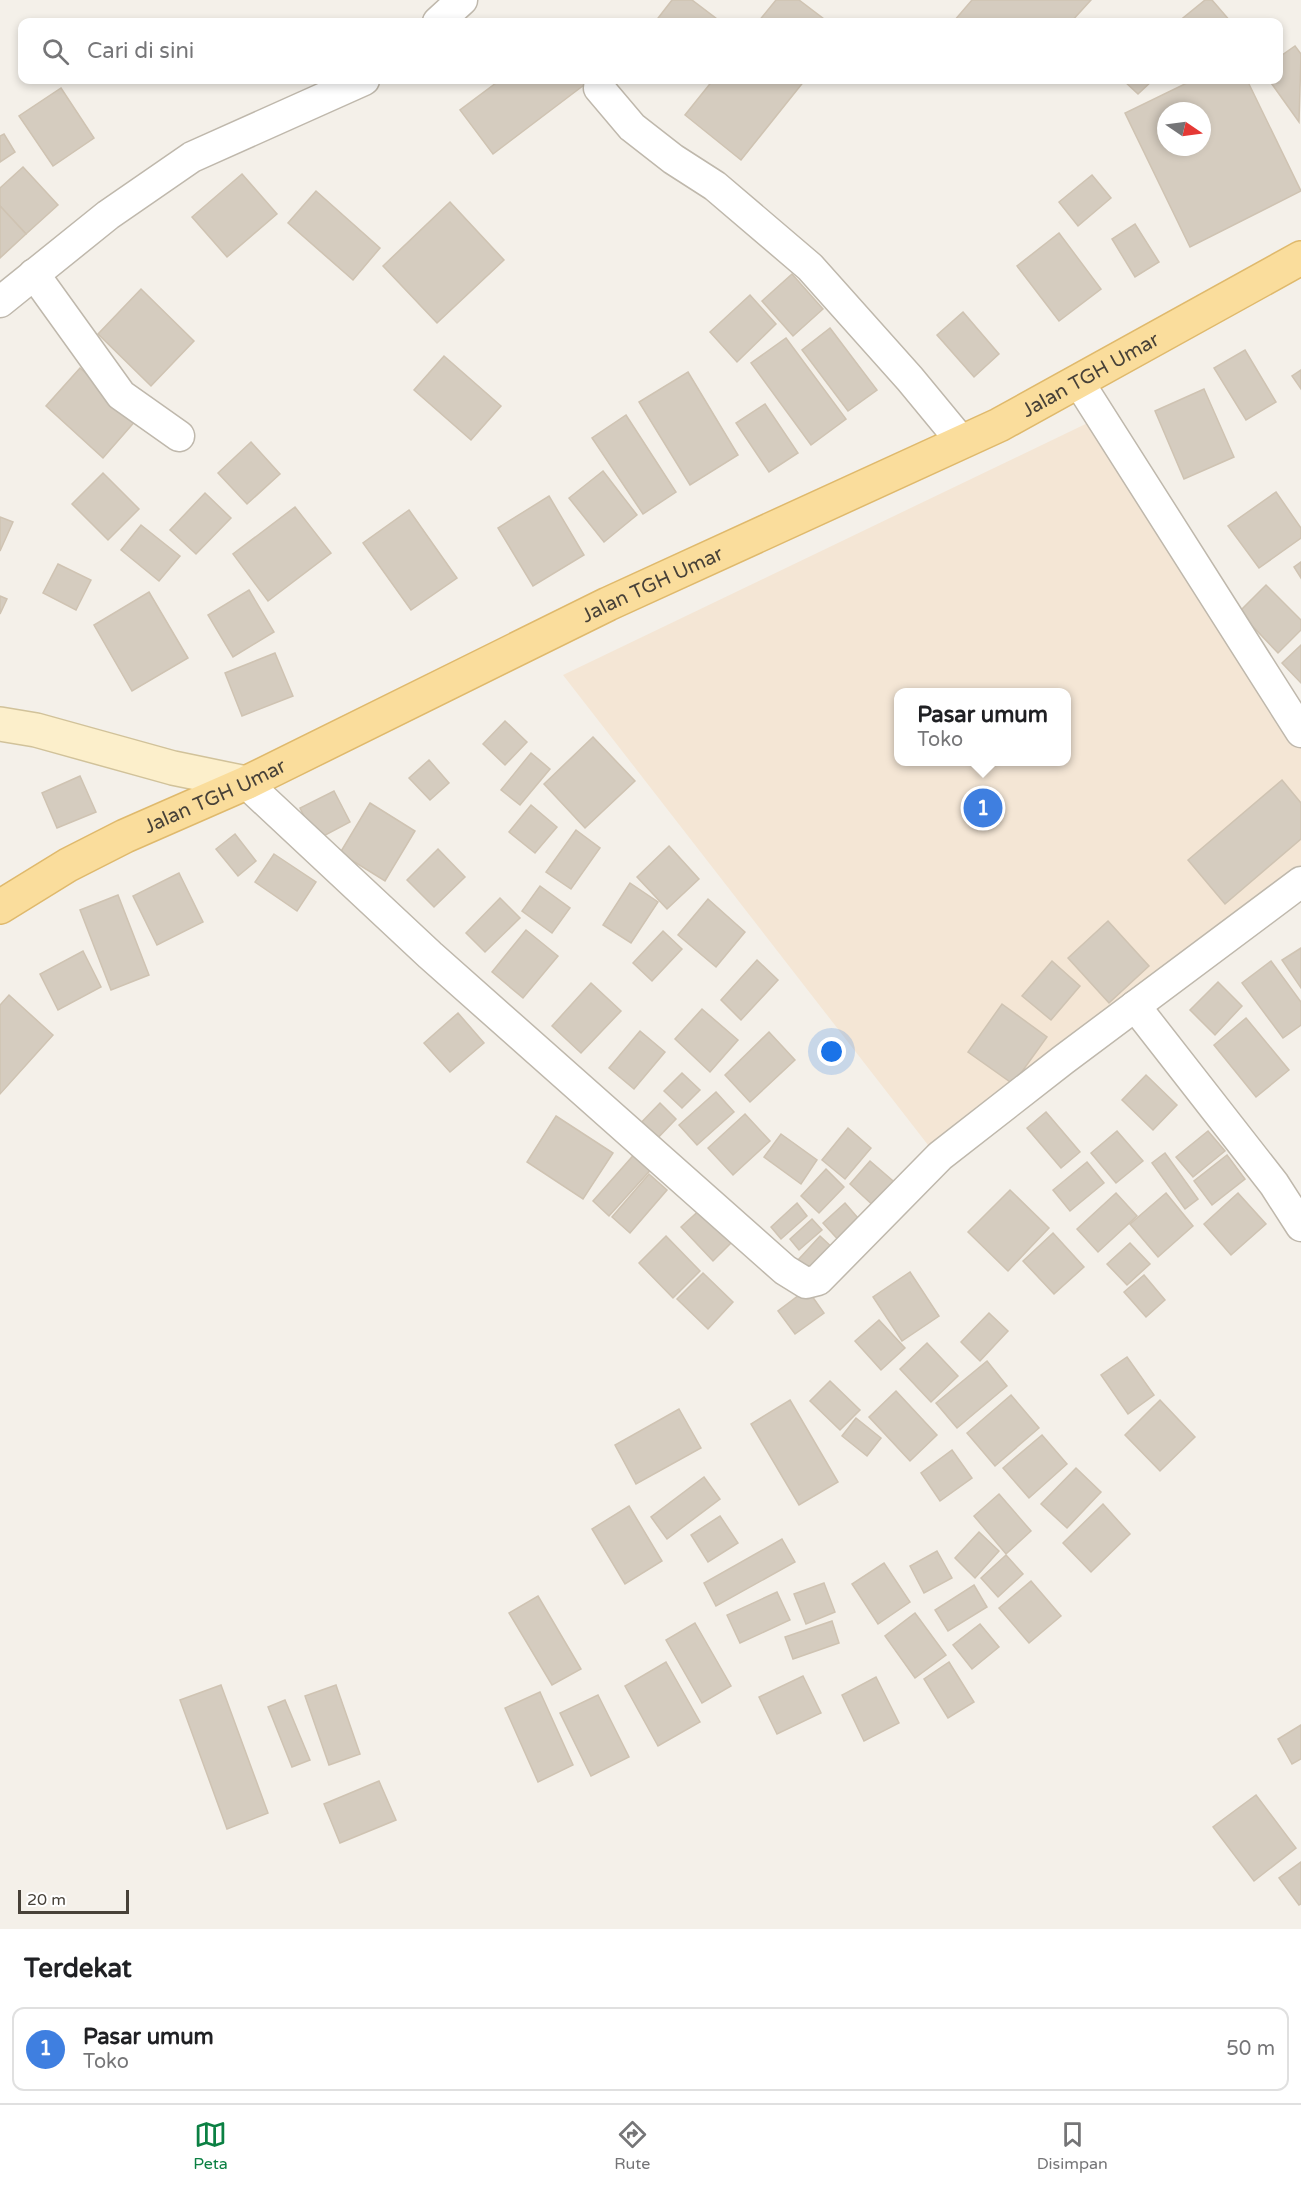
<!DOCTYPE html>
<html lang="id">
<style>
body{margin:0;font-family:"Varela Round",sans-serif;background:#f6f6f6;color:#202124}
.compass{position:absolute;left:1157px;top:102px;width:54px;height:54px;border-radius:50%;background:#fff;box-shadow:0 3px 9px #0003;rotate:103deg}
.scale{position:absolute;left:18px;bottom:15px;width:111px;box-sizing:border-box;padding-left:6px;border:3px solid #474138;border-top:0;font-size:16px;line-height:21px;white-space:nowrap;color:#474138;-webkit-text-stroke:4px #fff;paint-order:stroke}
.you{position:absolute;left:832px;top:1052px;width:21px;height:21px;margin:-15px;border:4px solid #fff;border-radius:50%;background:#1a73e8;box-shadow:0 0 0 9px #1a73e833}
.badge{display:grid;place-items:center;width:39px;height:39px;border-radius:50%;background:#0b8043;color:#fff;font-size:20px;font-weight:700}
.pin{position:absolute;translate:-50% -50%;border:3px solid #fff;box-shadow:0 2px 6px #0006}
.popup{position:absolute;left:894px;top:688px;width:177px;height:78px;box-sizing:border-box;display:grid;place-content:center;border-radius:12px;background:#fff;filter:drop-shadow(0 2px 4px #0005);font-size:20px;white-space:nowrap;color:#757577}
.popup b{font-size:22px;color:#202124}
.popup::after{content:'';position:absolute;left:50%;top:100%;margin-left:-12px;border:12px solid transparent;border-top-color:#fff}
.list{margin:0;padding:0;list-style:none}
h2{display:flex;justify-content:space-between;align-items:center;height:78px;margin:0;padding:0 24px;font-size:26px}
h2 small{font-size:20px;font-weight:400;color:#757577}
.list li{display:grid;grid-template-columns:39px 1fr auto;gap:18px;align-items:center;box-sizing:border-box;height:84px;margin:0 12px 12px;padding:0 12px;border:2px solid #e0e0e0;border-radius:12px}
.list b{display:block;font-size:22px;white-space:nowrap}
.list p{margin:0;font-size:20px;white-space:nowrap;color:#757577}
.list em{font-size:20px;font-style:normal;color:#757577}
.icon{flex:none;width:33px;height:33px;fill:none;stroke:currentColor;stroke-width:2;stroke-linecap:round;stroke-linejoin:round}
.map{position:relative;flex:none;width:1301px;height:1929px;overflow:hidden}
.search{position:absolute;background:#fff;box-shadow:0 3px 9px #0003;left:18px;right:18px;top:18px;height:66px;display:flex;align-items:center;gap:15px;box-sizing:border-box;padding:0 21px;border-radius:12px;color:#757577;font-size:22px}
.sheet{height:174px;background:#fff}
nav{display:flex;justify-content:space-around;align-items:center;box-sizing:border-box;height:84px;border-top:2px solid #e0e0e0;background:#fff;font-size:16px;color:#757577}
nav a{display:grid;justify-items:center;gap:3px}
nav .on{color:#0b8043}
.map>svg:first-child{display:block}
.commercial{fill:#f4e6d5;fill-rule:evenodd}
.building{fill:#d5ccbf;stroke:#cfc3b2;stroke-width:1.5;fill-rule:evenodd}
.lines{fill:none;stroke-linecap:round;stroke-linejoin:round}
.street-casing{stroke:#bfb8ac;stroke-width:33}
.secondary-casing{stroke:#d1c29a;stroke-width:36}
.primary-casing{stroke:#dfb96c;stroke-width:36}
.street{stroke:#fff;stroke-width:30}
.secondary{stroke:#fcefcb;stroke-width:33}
.primary{stroke:#fadd9c;stroke-width:33}
.labels{text-anchor:middle;stroke-width:5;stroke-linejoin:round;paint-order:stroke}
.street-label{font-size:20px;fill:#474138;stroke:#fff}
</style>
<div class="map">
<svg width="1301" height="1929" viewBox="0 0 1301 1929">
<rect width="100%" height="100%" fill="#f4f0e9"/>
<path class="commercial" d="M1098,418L1301,726V890L942,1163L563,675ZM899,692H1067V762H899Z"/>
<g class="building">
<path d="M672,0H692L721,22H655Z"/>
<path d="M776,0H799L828,22H758Z"/>
<path d="M972,0H1091L1071,22H956L954,21Z"/>
<path d="M1205,0H1212L1231,22H1178Z"/>
<path d="M1295,46L1301,54L1299,122L1269,80H1278V58Z"/>
<path d="M500,80H586L588,82L493,154L460,110Z"/>
<path d="M713,80H805L741,160L685,115Z"/>
<path d="M1123,80H1153L1138,94Z"/>
<path d="M1193,80H1247L1301,191L1190,247L1125,113ZM1166,111H1202V147H1166Z"/>
<path d="M61,88L94,138L53,166L19,116Z"/>
<path d="M4,134L15,152L0,162V136Z"/>
<path d="M23,167L58,205L26,234L0,206V188Z"/>
<path d="M242,174L277,214L227,257L192,217Z"/>
<path d="M1092,175L1111,198L1078,226L1059,202Z"/>
<path d="M316,191L380,248L353,280L288,223Z"/>
<path d="M450,202L504,260L437,323L383,266Z"/>
<path d="M0,206L26,234L0,258Z"/>
<path d="M1135,224L1159,262L1135,277L1112,239Z"/>
<path d="M1059,233L1101,289L1059,321L1017,266Z"/>
<path d="M792,274L823,309L793,336L762,301Z"/>
<path d="M141,289L194,341L151,386L98,334Z"/>
<path d="M750,295L776,324L737,362L710,332Z"/>
<path d="M963,312L999,354L974,377L937,335Z"/>
<path d="M830,328L877,390L848,411L802,350Z"/>
<path d="M786,338L846,419L811,445L751,363Z"/>
<path d="M1245,350L1276,402L1246,420L1214,368Z"/>
<path d="M444,356L501,406L471,440L414,390Z"/>
<path d="M80,368L137,419L103,458L46,406Z"/>
<path d="M1301,370V389L1292,376Z"/>
<path d="M688,372L738,455L690,485L639,402Z"/>
<path d="M1204,389L1234,457L1184,479L1155,411Z"/>
<path d="M765,404L798,453L769,472L736,423Z"/>
<path d="M626,415L676,492L643,514L592,438Z"/>
<path d="M251,442L280,474L247,504L218,473Z"/>
<path d="M603,471L637,515L604,542L569,498Z"/>
<path d="M103,473L139,509L108,540L72,504Z"/>
<path d="M1276,492L1301,528V538L1259,568L1228,526Z"/>
<path d="M205,493L231,518L196,554L170,530Z"/>
<path d="M549,496L584,555L533,586L498,528Z"/>
<path d="M295,507L331,553L268,601L233,554Z"/>
<path d="M409,510L457,578L411,610L363,543Z"/>
<path d="M0,517L13,522L0,551Z"/>
<path d="M141,525L180,556L159,581L121,550Z"/>
<path d="M1301,562V578L1294,567Z"/>
<path d="M58,564L91,580L76,610L43,593Z"/>
<path d="M1266,585L1301,620V630L1278,653L1239,612Z"/>
<path d="M249,590L274,632L233,657L208,615Z"/>
<path d="M149,592L188,658L132,691L94,625Z"/>
<path d="M0,596L7,599L0,614Z"/>
<path d="M1301,645V683L1282,663Z"/>
<path d="M275,653L293,696L242,716L225,673Z"/>
<path d="M505,721L527,742L505,765L483,744Z"/>
<path d="M593,737L635,781L585,828L544,784Z"/>
<path d="M531,753L550,769L520,805L501,790Z"/>
<path d="M429,760L449,783L430,800L409,778Z"/>
<path d="M80,776L96,812L57,828L42,793Z"/>
<path d="M1282,780L1301,803V839L1225,904L1188,860Z"/>
<path d="M334,791L350,822L316,840L300,808Z"/>
<path d="M370,803L415,831L385,881L340,853Z"/>
<path d="M531,805L557,827L535,853L509,832Z"/>
<path d="M576,830L600,848L571,889L546,872Z"/>
<path d="M235,834L256,861L238,876L216,849Z"/>
<path d="M669,846L699,879L667,909L637,877Z"/>
<path d="M438,849L465,877L434,907L407,880Z"/>
<path d="M274,854L316,882L297,911L255,882Z"/>
<path d="M179,873L203,922L157,945L133,896Z"/>
<path d="M630,883L658,902L631,943L603,925Z"/>
<path d="M540,886L570,908L552,933L522,911Z"/>
<path d="M118,895L149,975L111,990L80,910Z"/>
<path d="M500,898L520,918L485,952L466,933Z"/>
<path d="M708,899L745,932L716,967L678,935Z"/>
<path d="M1108,921L1149,966L1109,1003L1068,958Z"/>
<path d="M526,930L558,956L523,998L492,972Z"/>
<path d="M663,931L682,949L652,981L633,963Z"/>
<path d="M1301,948V988L1282,960Z"/>
<path d="M83,951L101,987L58,1010L40,974Z"/>
<path d="M757,960L778,980L741,1020L721,1000Z"/>
<path d="M1052,961L1080,986L1051,1020L1022,996Z"/>
<path d="M1271,961L1301,1002V1025L1283,1038L1242,983Z"/>
<path d="M1218,982L1242,1006L1215,1035L1190,1010Z"/>
<path d="M591,983L621,1011L581,1053L552,1026Z"/>
<path d="M9,995L53,1035L0,1094V1005Z"/>
<path d="M1002,1004L1047,1037L1013,1084L968,1052Z"/>
<path d="M702,1009L738,1040L710,1072L675,1039Z"/>
<path d="M458,1013L484,1043L450,1072L424,1043Z"/>
<path d="M1246,1018L1289,1070L1256,1097L1214,1045Z"/>
<path d="M640,1031L665,1052L634,1089L609,1068Z"/>
<path d="M769,1032L795,1060L750,1102L725,1075Z"/>
<path d="M682,1073L700,1090L682,1108L664,1091Z"/>
<path d="M1146,1075L1177,1105L1153,1130L1122,1100Z"/>
<path d="M716,1092L734,1112L697,1145L679,1125Z"/>
<path d="M660,1103L676,1119L653,1143L636,1128Z"/>
<path d="M1046,1112L1080,1152L1061,1168L1027,1128Z"/>
<path d="M745,1114L770,1141L733,1175L708,1148Z"/>
<path d="M556,1116L613,1153L583,1199L527,1162Z"/>
<path d="M848,1128L871,1148L845,1179L822,1160Z"/>
<path d="M1117,1131L1143,1161L1116,1183L1091,1153Z"/>
<path d="M1208,1131L1225,1151L1193,1177L1176,1157Z"/>
<path d="M781,1134L817,1160L801,1184L764,1157Z"/>
<path d="M638,1150L655,1165L609,1216L593,1201Z"/>
<path d="M1165,1153L1198,1199L1185,1209L1152,1163Z"/>
<path d="M1227,1155L1245,1179L1212,1205L1194,1181Z"/>
<path d="M870,1161L899,1186L878,1210L850,1184Z"/>
<path d="M1087,1162L1104,1183L1070,1211L1053,1190Z"/>
<path d="M826,1169L844,1187L819,1213L801,1196Z"/>
<path d="M649,1174L667,1190L630,1233L612,1217Z"/>
<path d="M1010,1190L1049,1228L1008,1271L968,1232Z"/>
<path d="M1116,1193L1137,1216L1098,1252L1077,1229Z"/>
<path d="M1166,1193L1193,1226L1158,1257L1130,1224Z"/>
<path d="M1238,1193L1266,1224L1231,1255L1204,1224Z"/>
<path d="M797,1203L807,1216L781,1239L771,1227Z"/>
<path d="M845,1203L864,1225L842,1244L823,1223Z"/>
<path d="M705,1205L736,1238L713,1261L681,1227Z"/>
<path d="M812,1219L822,1230L799,1250L790,1239Z"/>
<path d="M1053,1233L1084,1267L1054,1294L1023,1261Z"/>
<path d="M666,1236L700,1271L673,1298L639,1263Z"/>
<path d="M820,1236L836,1251L814,1275L798,1260Z"/>
<path d="M1130,1243L1150,1264L1127,1285L1107,1264Z"/>
<path d="M910,1272L939,1316L902,1341L873,1297Z"/>
<path d="M703,1273L733,1302L708,1329L677,1299Z"/>
<path d="M1144,1275L1165,1300L1146,1317L1124,1292Z"/>
<path d="M807,1289L824,1313L795,1334L778,1311Z"/>
<path d="M989,1313L1008,1331L980,1361L961,1342Z"/>
<path d="M879,1320L905,1348L881,1370L855,1341Z"/>
<path d="M927,1343L958,1376L931,1402L900,1369Z"/>
<path d="M1127,1357L1154,1395L1128,1414L1101,1375Z"/>
<path d="M987,1361L1007,1386L957,1428L936,1403Z"/>
<path d="M830,1381L860,1410L840,1430L810,1401Z"/>
<path d="M896,1391L937,1435L910,1461L869,1417Z"/>
<path d="M1011,1395L1039,1428L995,1466L967,1433Z"/>
<path d="M790,1400L838,1482L799,1505L751,1424Z"/>
<path d="M1160,1400L1195,1437L1160,1471L1125,1435Z"/>
<path d="M679,1409L701,1448L636,1484L615,1445Z"/>
<path d="M856,1418L881,1438L867,1456L842,1436Z"/>
<path d="M1042,1435L1067,1464L1029,1498L1003,1468Z"/>
<path d="M952,1450L972,1478L940,1501L921,1473Z"/>
<path d="M1076,1468L1101,1492L1067,1528L1041,1504Z"/>
<path d="M704,1477L720,1499L667,1539L651,1517Z"/>
<path d="M999,1494L1031,1531L1006,1554L974,1516Z"/>
<path d="M1103,1504L1130,1534L1091,1572L1063,1543Z"/>
<path d="M629,1506L662,1561L625,1584L592,1529Z"/>
<path d="M720,1516L738,1543L708,1562L691,1535Z"/>
<path d="M979,1532L999,1551L975,1578L955,1558Z"/>
<path d="M782,1539L795,1562L716,1606L704,1583Z"/>
<path d="M937,1551L952,1578L924,1593L910,1566Z"/>
<path d="M1006,1555L1023,1574L998,1597L981,1578Z"/>
<path d="M884,1563L910,1602L878,1624L852,1584Z"/>
<path d="M1031,1581L1061,1616L1029,1643L999,1608Z"/>
<path d="M824,1583L835,1612L806,1624L794,1594Z"/>
<path d="M974,1585L987,1607L948,1631L935,1610Z"/>
<path d="M777,1592L790,1620L740,1643L727,1615Z"/>
<path d="M538,1596L581,1669L552,1685L509,1613Z"/>
<path d="M915,1613L946,1655L915,1678L885,1636Z"/>
<path d="M832,1621L839,1643L793,1659L785,1637Z"/>
<path d="M695,1623L731,1686L702,1703L666,1640Z"/>
<path d="M980,1624L999,1647L972,1669L953,1645Z"/>
<path d="M666,1662L700,1722L658,1746L625,1686Z"/>
<path d="M949,1662L974,1702L948,1718L924,1679Z"/>
<path d="M803,1676L821,1713L777,1734L759,1697Z"/>
<path d="M876,1677L899,1723L864,1741L842,1695Z"/>
<path d="M221,1685L268,1813L227,1829L180,1700Z"/>
<path d="M336,1685L360,1754L329,1765L305,1696Z"/>
<path d="M540,1692L573,1765L538,1782L505,1708Z"/>
<path d="M598,1695L629,1757L591,1776L560,1713Z"/>
<path d="M285,1700L310,1760L292,1767L268,1707Z"/>
<path d="M1301,1725V1759L1292,1764L1278,1739Z"/>
<path d="M379,1781L396,1820L340,1843L324,1804Z"/>
<path d="M1256,1795L1296,1848L1254,1881L1213,1827Z"/>
<path d="M1301,1862V1904L1299,1905L1279,1878Z"/>
</g>
<g class="lines">
<g class="street-casing">
<g id="street">
<path d="M438,22L462,0"/>
<path d="M599,88L632,127L673,159L715,186L810,267L910,379L962,442"/>
<path d="M34,274L121,395L179,436"/>
<path d="M0,302L108,215L192,157L364,80"/>
<path d="M1078,381L1301,732"/>
<path d="M246,783L430,955L785,1270L806,1283L818,1280L940,1156L1063,1060L1301,882"/>
<path d="M1135,1006L1274,1184L1301,1226"/>
</g>
</g>
<g class="secondary-casing">
<path id="secondary" d="M0,724L36,730L173,768L246,783"/>
</g>
<g class="primary-casing">
<g id="primary">
<path id="s1" d="M0,907L68,865L125,836L246,783L608,604L999,425L1301,258"/>
</g>
</g>
<use href="#street" class="street"/>
<use href="#secondary" class="secondary"/>
<use href="#primary" class="primary"/>
</g>
<g class="labels">
<g class="street-label">
<text dy="7" stroke="none"><textPath href="#s1" startOffset="1214">Jalan TGH Umar</textPath></text>
<text dy="7" stroke="none"><textPath href="#s1" startOffset="728">Jalan TGH Umar</textPath></text>
<text dy="7" stroke="none"><textPath href="#s1" startOffset="242">Jalan TGH Umar</textPath></text>
</g>
</g>
</svg>
<svg class="compass" viewBox="-18 -18 36 36"><path d="M0-13l5 13h-10z" fill="#e53935"/><path d="M0 13l5-13h-10z" fill="#757577"/></svg>
<div class="scale">20 m</div>
<div class="you"></div>
<div class="pin badge" style="left:983px;top:808px;background:#3f7fe0">1</div>
<div class="popup"><b>Pasar umum</b>Toko</div>
<div class="search"><svg class="icon" aria-label="search" viewBox="0 0 24 24"><circle cx="10" cy="10" r="6"/><path d="M15 15l6 6"/></svg>Cari di sini</div>
</div>
<section class="sheet">
<h2>Terdekat<small></small></h2>
<ul class="list">
<li><span class="badge" style="background:#3f7fe0">1</span><div><b>Pasar umum</b><p>Toko</p></div><em>50 m</em></li>
</ul>
</section>
<nav>
<a class="on"><svg class="icon" aria-label="map" viewBox="0 0 24 24"><path d="M3 6l6-2 6 2 6-2v14l-6 2-6-2-6 2zM9 4v14M15 6v14"/></svg>Peta</a>
<a><svg class="icon" aria-label="directions" viewBox="0 0 24 24"><path d="M12 3l9 9-9 9-9-9zM9 14v-3h6M13 9l2 2-2 2"/></svg>Rute</a>
<a><svg class="icon" aria-label="saved" viewBox="0 0 24 24"><path d="M7 4h10v16l-5-4-5 4z"/></svg>Disimpan</a>
</nav>
